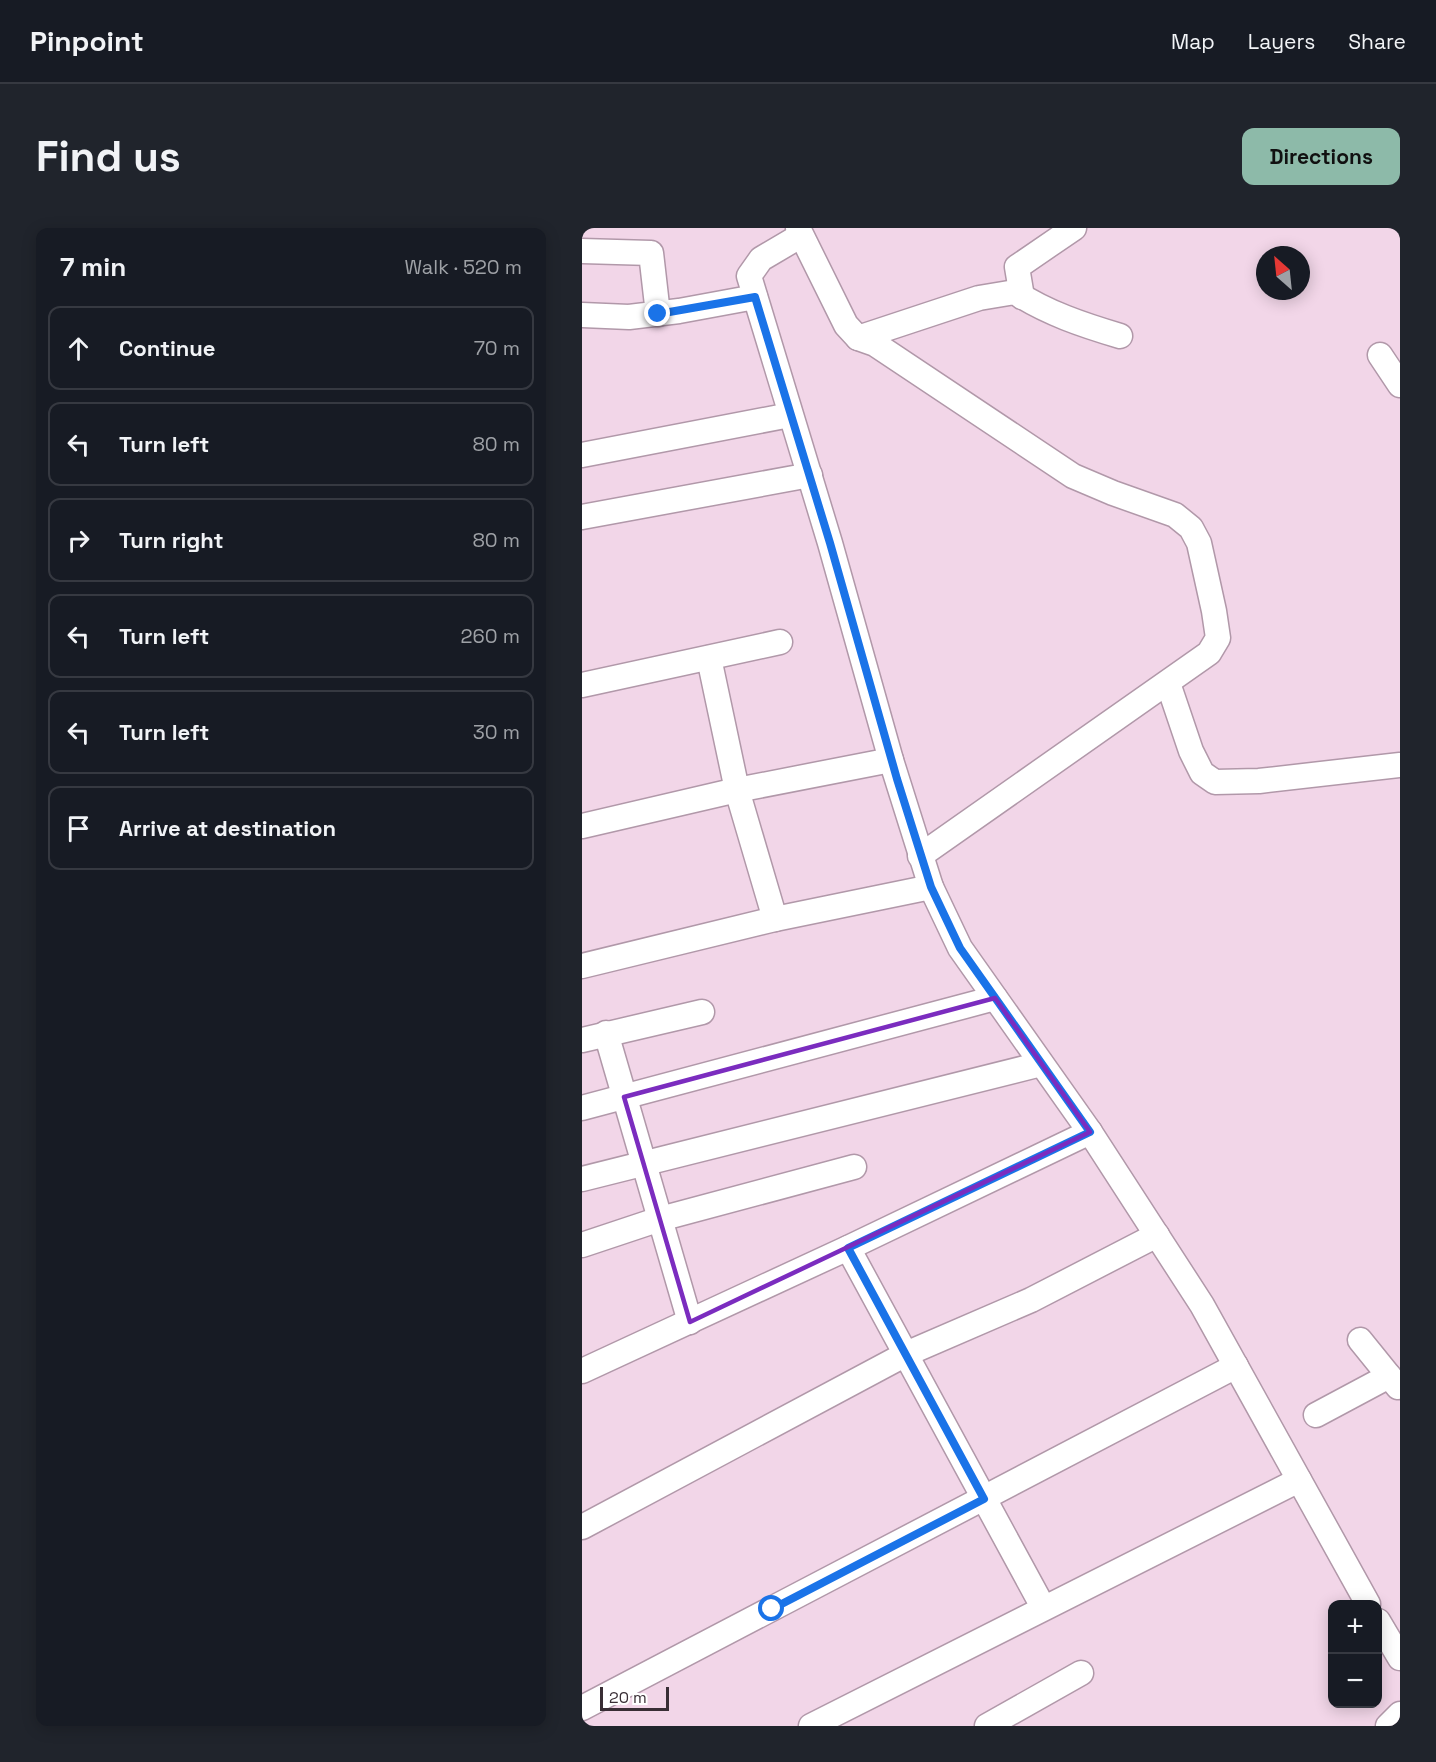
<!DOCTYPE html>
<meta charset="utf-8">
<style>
body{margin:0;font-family:"Space Grotesk",sans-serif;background:#20242c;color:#f1f3f6}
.controls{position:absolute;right:18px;bottom:18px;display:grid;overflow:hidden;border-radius:12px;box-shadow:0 3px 15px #0003}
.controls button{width:54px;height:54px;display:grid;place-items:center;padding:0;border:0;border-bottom:2px solid #363941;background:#171b24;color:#f1f3f6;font:30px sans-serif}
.compass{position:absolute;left:674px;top:18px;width:54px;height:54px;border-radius:50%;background:#171b24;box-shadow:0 3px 15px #0003;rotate:333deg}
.scale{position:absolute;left:18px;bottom:15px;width:69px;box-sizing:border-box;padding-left:6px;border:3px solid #392e35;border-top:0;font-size:16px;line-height:21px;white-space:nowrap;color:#392e35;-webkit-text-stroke:4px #fff;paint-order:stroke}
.stop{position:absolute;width:18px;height:18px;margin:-14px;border:4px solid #1a73e8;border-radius:50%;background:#fff}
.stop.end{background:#1a73e8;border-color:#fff;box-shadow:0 2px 6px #0008}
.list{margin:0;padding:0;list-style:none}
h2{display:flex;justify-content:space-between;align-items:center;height:78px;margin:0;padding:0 24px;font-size:26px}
h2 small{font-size:20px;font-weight:400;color:#9ea1a6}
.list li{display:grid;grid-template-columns:39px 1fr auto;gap:18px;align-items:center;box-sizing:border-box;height:84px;margin:0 12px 12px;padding:0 12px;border:2px solid #363941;border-radius:12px}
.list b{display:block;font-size:22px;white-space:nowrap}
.list em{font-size:20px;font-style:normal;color:#9ea1a6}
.icon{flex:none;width:33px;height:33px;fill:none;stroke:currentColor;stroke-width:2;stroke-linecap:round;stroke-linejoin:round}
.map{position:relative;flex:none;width:818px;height:1498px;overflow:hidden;border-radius:12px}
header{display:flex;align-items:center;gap:36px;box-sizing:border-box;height:84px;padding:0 30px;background:#171b24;border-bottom:2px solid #363941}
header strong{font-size:28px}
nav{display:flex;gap:33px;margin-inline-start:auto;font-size:21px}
.intro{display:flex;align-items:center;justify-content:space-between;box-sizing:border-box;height:144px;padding:0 36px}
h1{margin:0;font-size:42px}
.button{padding:15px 27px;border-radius:12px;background:#8dbaa9;color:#111;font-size:21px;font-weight:700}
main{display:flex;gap:36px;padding:0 36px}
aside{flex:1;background:#171b24;border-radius:12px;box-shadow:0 3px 15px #0003}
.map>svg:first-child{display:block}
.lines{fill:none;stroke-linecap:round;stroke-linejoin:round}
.street-casing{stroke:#b198a9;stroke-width:27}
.street{stroke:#fff;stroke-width:24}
.route{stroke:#1a73e8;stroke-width:8}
.marked{fill:none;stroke:#7b2cbf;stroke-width:4.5;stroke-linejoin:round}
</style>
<header>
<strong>Pinpoint</strong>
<nav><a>Map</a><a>Layers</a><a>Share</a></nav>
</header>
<div class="intro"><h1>Find us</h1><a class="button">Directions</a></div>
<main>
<aside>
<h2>7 min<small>Walk · 520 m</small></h2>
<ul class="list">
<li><svg class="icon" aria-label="ahead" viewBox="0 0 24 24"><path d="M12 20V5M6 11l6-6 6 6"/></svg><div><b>Continue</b></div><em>70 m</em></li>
<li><svg class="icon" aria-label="left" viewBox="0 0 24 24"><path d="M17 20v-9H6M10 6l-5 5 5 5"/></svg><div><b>Turn left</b></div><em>80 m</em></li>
<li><svg class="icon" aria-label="right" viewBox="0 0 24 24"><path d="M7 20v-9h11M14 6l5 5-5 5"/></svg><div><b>Turn right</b></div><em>80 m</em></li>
<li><svg class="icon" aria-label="left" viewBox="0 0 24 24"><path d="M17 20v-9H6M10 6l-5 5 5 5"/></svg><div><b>Turn left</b></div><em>260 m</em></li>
<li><svg class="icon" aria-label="left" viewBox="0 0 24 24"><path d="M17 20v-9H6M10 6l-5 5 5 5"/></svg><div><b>Turn left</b></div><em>30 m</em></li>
<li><svg class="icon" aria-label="arrive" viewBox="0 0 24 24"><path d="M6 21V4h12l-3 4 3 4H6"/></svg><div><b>Arrive at destination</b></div></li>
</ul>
</aside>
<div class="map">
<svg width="818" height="1498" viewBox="0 0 818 1498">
<rect width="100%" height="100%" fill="#f2d6e8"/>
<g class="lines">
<g class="street-casing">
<g id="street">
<path d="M216,0L264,97L276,110L293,116L491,248L531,265L593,287L609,300L617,315L632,383L636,410L627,425L338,628"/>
<path d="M218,8L179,31L167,48L248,315L309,532L349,659L378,720L508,904L620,1077L786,1376"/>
<path d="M0,23L69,25L76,86"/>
<path d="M440,69L435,39L492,0"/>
<path d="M0,87L47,89L97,83L173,69"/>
<path d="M276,110L397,70L433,64C465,85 501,97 538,108"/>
<path d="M798,127L818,157"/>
<path d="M0,227L208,187"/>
<path d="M0,289L228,247"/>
<path d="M127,430L155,562L193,691"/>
<path d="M586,455L609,523L620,545L633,554L677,553L818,537"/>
<path d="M0,457L198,414"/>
<path d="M0,598L155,562L309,532"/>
<path d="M0,738L193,691L349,659"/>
<path d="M24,805L108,1094"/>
<path d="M0,812L120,784"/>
<path d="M0,880L413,770"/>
<path d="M0,951L459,836"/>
<path d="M0,1017L78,991L272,939"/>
<path d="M266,1020L461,1379"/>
<path d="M778,1112L816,1159"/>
<path d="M0,1143L266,1020L508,904"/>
<path d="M734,1187L807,1148"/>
<path d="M0,1299L324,1126L449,1072L575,1007"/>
<path d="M796,1393L818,1430"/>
<path d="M0,1480L654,1138"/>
<path d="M229,1498L717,1252"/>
<path d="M405,1498L499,1445"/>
<path d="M806,1498L818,1486"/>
</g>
</g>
<use href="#street" class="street"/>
</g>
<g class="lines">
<path class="route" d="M76,86L173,69L248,315L315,551L349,659L378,720L508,904L266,1020L402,1271L190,1381"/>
</g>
<path class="marked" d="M413,770L508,904L108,1094L42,869Z"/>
</svg>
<div class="controls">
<button>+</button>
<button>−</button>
</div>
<svg class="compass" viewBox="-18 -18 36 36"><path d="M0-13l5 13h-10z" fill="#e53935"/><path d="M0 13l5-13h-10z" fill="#9ea1a6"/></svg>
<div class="scale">20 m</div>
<div class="stop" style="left:190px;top:1381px"></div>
<div class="stop end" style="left:76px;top:86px"></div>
</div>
</main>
